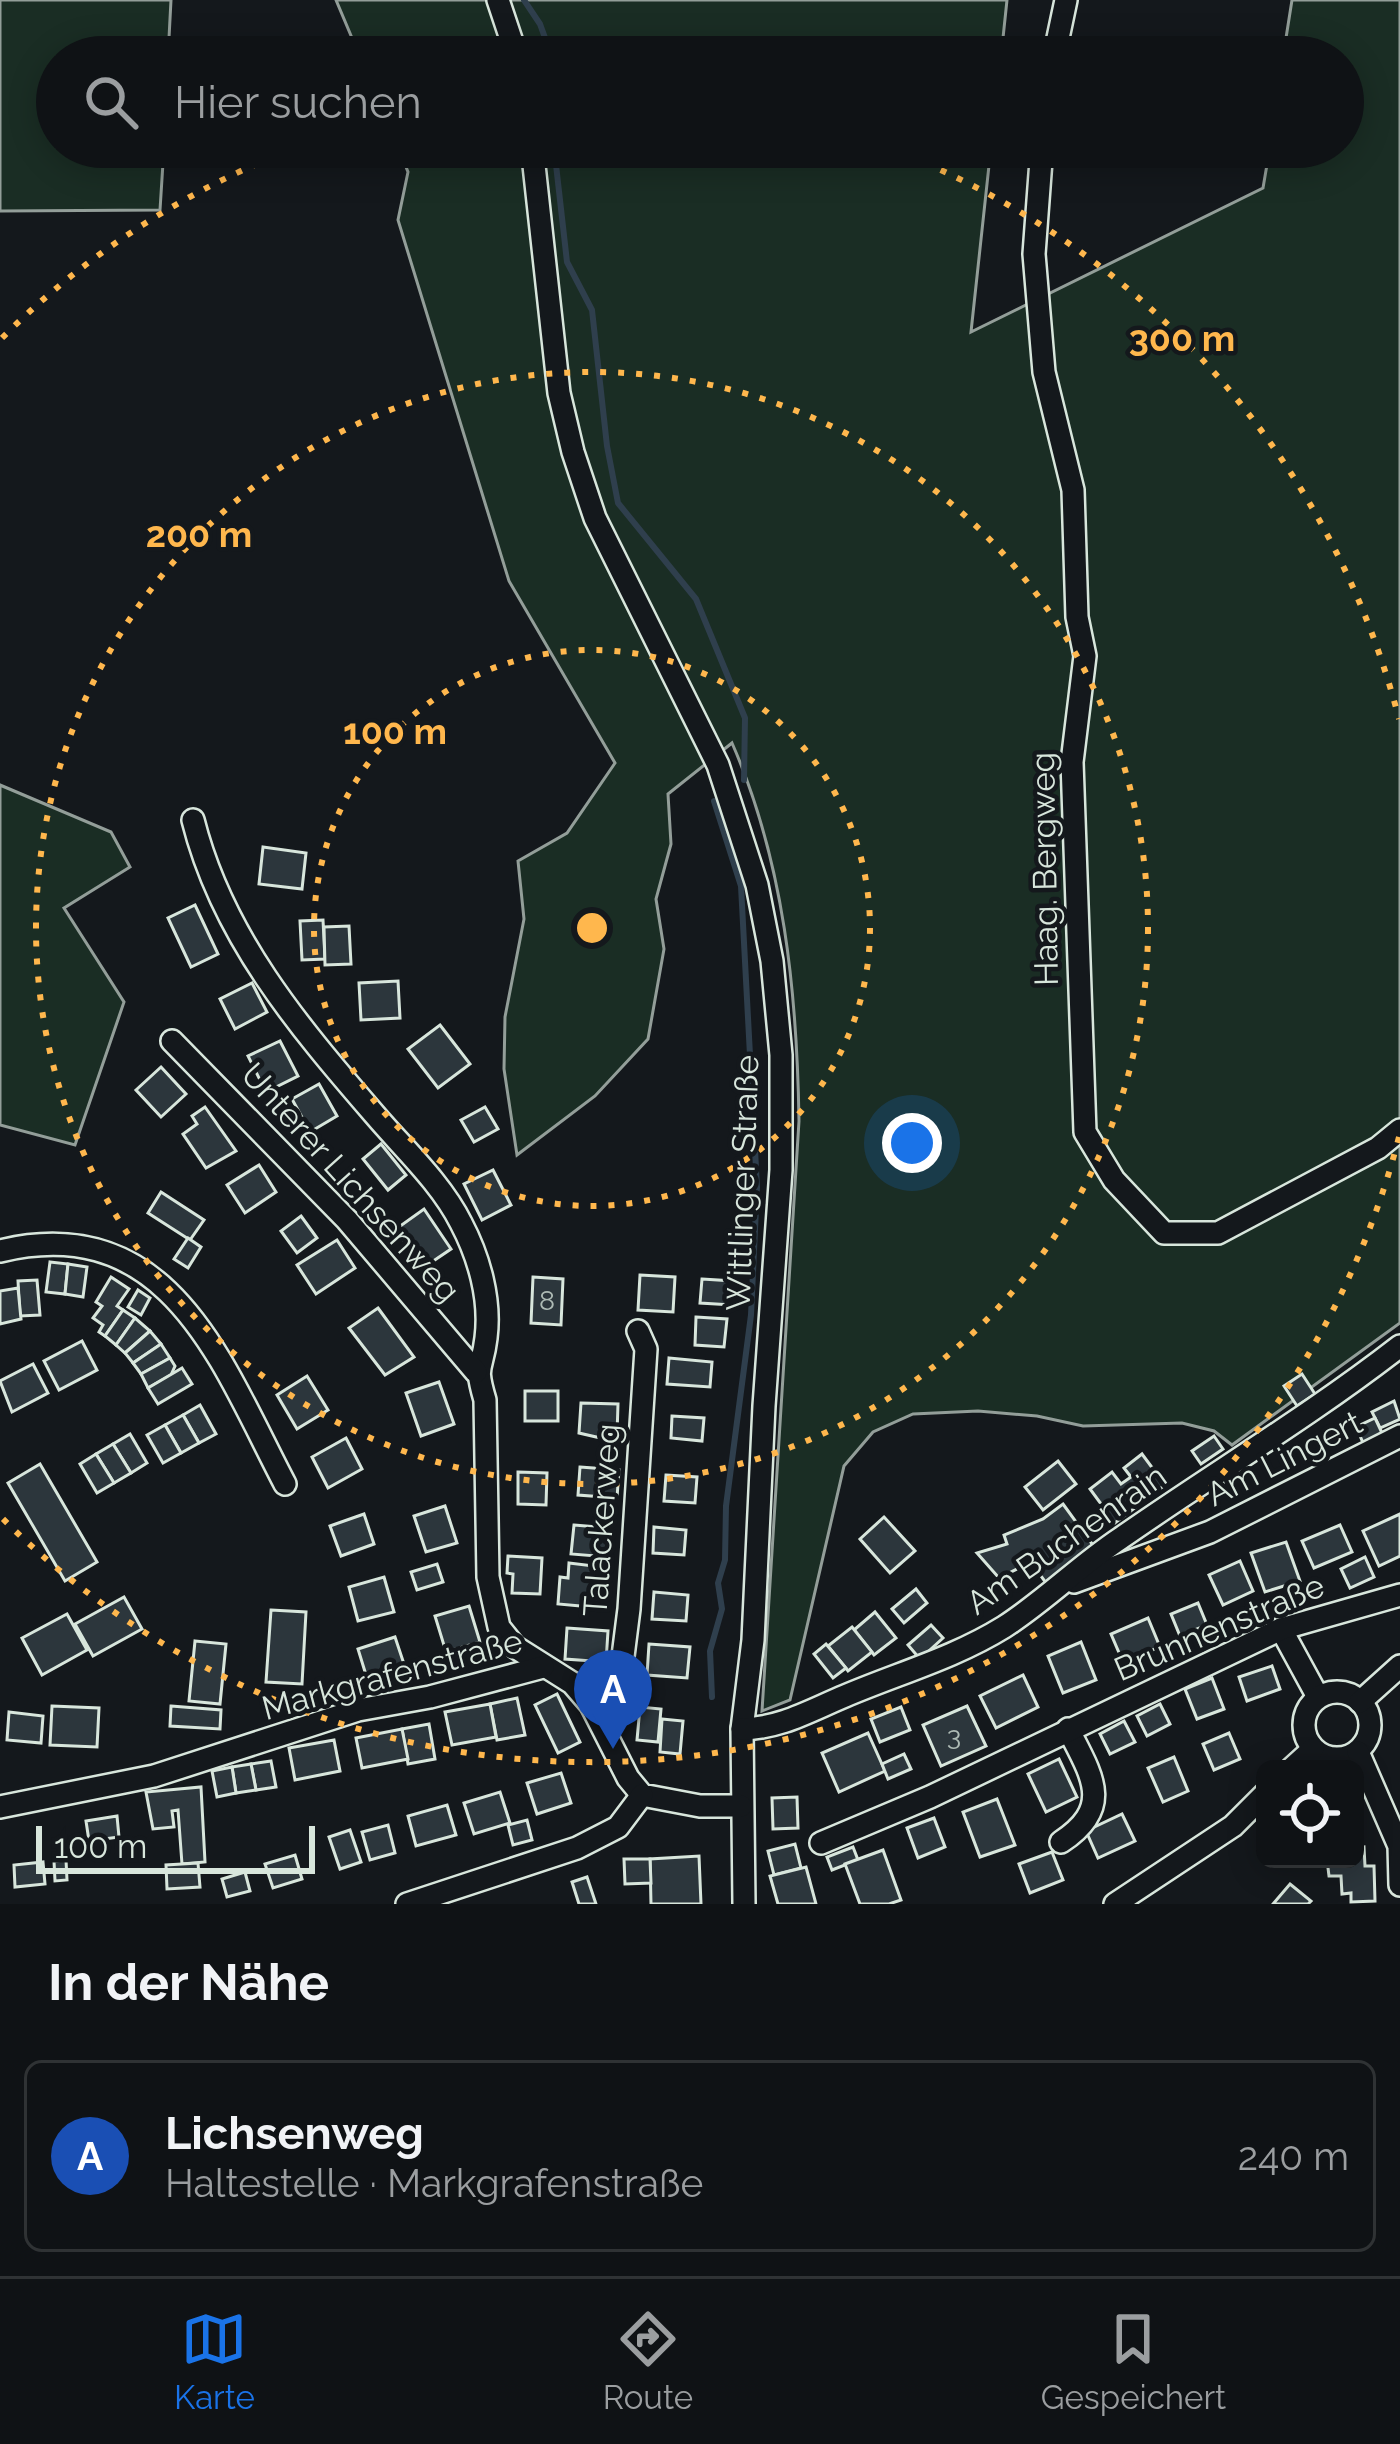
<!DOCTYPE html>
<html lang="de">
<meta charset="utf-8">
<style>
body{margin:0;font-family:Raleway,sans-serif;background:#181b1e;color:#f1f3f6}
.controls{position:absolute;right:36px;bottom:36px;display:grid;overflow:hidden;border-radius:18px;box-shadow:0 6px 30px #0003}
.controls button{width:108px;height:108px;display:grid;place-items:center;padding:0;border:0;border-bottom:3px solid #2f3234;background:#0f1215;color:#f1f3f6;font:60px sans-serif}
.scale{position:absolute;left:36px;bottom:30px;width:279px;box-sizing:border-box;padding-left:12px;border:6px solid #d8e6dc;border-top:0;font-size:33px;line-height:42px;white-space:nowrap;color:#d8e6dc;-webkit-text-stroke:9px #14181c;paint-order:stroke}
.you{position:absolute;left:912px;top:1143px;width:42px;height:42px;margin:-30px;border:9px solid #fff;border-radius:50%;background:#1a73e8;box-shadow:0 0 0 18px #1a73e833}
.badge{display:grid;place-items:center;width:78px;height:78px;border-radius:50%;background:#1a73e8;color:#fff;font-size:39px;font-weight:700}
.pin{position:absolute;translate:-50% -99px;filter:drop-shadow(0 3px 6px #0008)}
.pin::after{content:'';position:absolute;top:63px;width:42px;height:36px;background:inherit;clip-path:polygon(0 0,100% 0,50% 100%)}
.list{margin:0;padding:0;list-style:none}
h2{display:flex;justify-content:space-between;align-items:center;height:156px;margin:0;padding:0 48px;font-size:51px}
h2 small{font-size:39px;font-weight:400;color:#9b9ea0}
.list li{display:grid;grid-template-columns:78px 1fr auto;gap:36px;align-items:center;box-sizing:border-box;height:192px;margin:0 24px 24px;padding:0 24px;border:3px solid #2f3234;border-radius:18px}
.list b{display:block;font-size:45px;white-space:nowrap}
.list p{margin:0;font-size:39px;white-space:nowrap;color:#9b9ea0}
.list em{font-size:39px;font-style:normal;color:#9b9ea0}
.icon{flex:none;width:66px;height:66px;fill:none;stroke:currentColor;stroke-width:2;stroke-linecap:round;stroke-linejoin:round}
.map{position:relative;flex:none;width:1400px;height:1904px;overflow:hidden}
.search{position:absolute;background:#0f1215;box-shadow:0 6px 30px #0003;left:36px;right:36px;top:36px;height:132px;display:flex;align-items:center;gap:30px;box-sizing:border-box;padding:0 42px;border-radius:66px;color:#9b9ea0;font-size:45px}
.sheet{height:372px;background:#0f1215}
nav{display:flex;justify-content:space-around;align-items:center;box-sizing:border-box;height:168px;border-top:3px solid #2f3234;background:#0f1215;font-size:33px;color:#9b9ea0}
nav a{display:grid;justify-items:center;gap:6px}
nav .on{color:#1a73e8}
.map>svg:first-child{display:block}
.green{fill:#1a2d24;stroke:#939e99;stroke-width:3}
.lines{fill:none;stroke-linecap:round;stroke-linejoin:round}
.stream{stroke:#2f3f4d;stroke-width:6}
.building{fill:#2c363c;stroke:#d8e6dc;stroke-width:3}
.minor-casing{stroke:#d8e6dc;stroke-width:26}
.minor{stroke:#14181c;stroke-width:21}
.ring{fill:none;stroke:#ffb74d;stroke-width:6;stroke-dasharray:6 12}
.labels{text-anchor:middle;stroke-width:9;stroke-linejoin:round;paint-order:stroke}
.number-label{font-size:27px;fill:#adbab4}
.street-label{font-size:33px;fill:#d8e6dc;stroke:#14181c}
.centre{fill:#ffb74d;stroke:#14181c;stroke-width:6}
.ring-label{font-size:36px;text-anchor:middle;font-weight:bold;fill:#ffb74d;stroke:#14181c;stroke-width:9;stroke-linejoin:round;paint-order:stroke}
</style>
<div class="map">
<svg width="1400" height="1904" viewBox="0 0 1400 1904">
<rect width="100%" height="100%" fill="#14181c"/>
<g class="green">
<path d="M0,0H171L168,57H57V147H164L160,210L0,211Z"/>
<path d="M336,0H1007L1001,57H360Z"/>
<path d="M1292,0H1400V1323L1232,1445L1214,1431L1182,1423L1083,1426L1037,1416L978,1411L913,1414L873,1432L844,1466L790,1700L762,1711L799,1121C797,992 784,862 732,743L668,794L671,844L656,899L664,949L648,1039L595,1096L517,1155L504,1069L505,1017L524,919L518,861L567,833L615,763L509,581L398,220L408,172L398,147H991L971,332L1263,188L1270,147H1343V57H1283Z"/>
<path d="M0,785L111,832L130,867L64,908L124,1002L75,1145L0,1125Z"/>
</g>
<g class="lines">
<g class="stream">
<path d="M524,0L540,24L552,57"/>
<path d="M554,147L567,262L592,310L607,446L618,503L696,599L745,718L744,780"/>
<path d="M712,1697L710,1651L722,1609L718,1583L725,1560L726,1506L751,1315L757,1187L741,886L714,801"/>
</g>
</g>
<g class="building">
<path d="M263,847L306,853L302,889L259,884Z"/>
<path d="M195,905L218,954L191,967L168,918Z"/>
<path d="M323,920L325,959L302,960L300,921Z"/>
<path d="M349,926L351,964L325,965L324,927Z"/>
<path d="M398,981L400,1018L361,1020L359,983Z"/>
<path d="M252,983L267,1012L235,1029L220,999Z"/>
<path d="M440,1025L470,1064L438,1088L408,1049Z"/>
<path d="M280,1041L298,1076L266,1092L248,1056Z"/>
<path d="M161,1067L186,1094L161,1117L136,1090Z"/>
<path d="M319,1084L337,1116L310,1132L292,1099Z"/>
<path d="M205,1107L236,1151L206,1168L183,1134L197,1124L192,1116Z"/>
<path d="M485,1107L498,1129L474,1142L461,1120Z"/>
<path d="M381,1144L406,1175L388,1190L363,1159Z"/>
<path d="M259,1165L276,1192L245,1213L227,1185Z"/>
<path d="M493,1170L511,1205L482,1220L464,1184Z"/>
<path d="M161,1192L204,1220L190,1240L148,1213Z"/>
<path d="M424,1209L451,1249L423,1268L396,1229Z"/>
<path d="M301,1216L317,1238L297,1253L281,1231Z"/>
<path d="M188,1238L201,1247L188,1268L174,1259Z"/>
<path d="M337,1240L355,1268L316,1294L297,1265Z"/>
<path d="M50,1262L68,1264L65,1294L46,1292Z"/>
<path d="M68,1264L87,1267L83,1297L65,1294Z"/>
<path d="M640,1275L675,1277L673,1312L638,1310Z"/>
<path d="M111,1277L129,1289L117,1306L123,1310L105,1336L99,1332L103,1325L93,1318L102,1306L96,1302Z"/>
<path d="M533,1277L563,1279L561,1325L531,1323Z"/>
<path d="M702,1279L733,1281L732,1305L700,1303Z"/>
<path d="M37,1280L40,1315L20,1316L18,1281Z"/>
<path d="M18,1288L21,1319L0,1324V1291Z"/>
<path d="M138,1290L150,1298L141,1315L128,1307Z"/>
<path d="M378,1308L414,1357L385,1375L349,1328Z"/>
<path d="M123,1310L135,1318L116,1345L105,1336Z"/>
<path d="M696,1317L727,1319L724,1347L695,1345Z"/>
<path d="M135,1318L150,1331L125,1353L116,1345Z"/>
<path d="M150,1331L161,1344L133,1363L125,1353Z"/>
<path d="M82,1341L97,1370L59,1390L44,1361Z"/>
<path d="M161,1344L170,1358L141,1374L133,1363Z"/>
<path d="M170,1358L175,1366L171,1375L148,1388L141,1374Z"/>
<path d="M669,1358L712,1362L710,1387L667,1384Z"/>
<path d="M33,1364L48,1393L12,1412L0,1381Z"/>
<path d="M182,1368L192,1384L158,1404L148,1388Z"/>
<path d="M1302,1374L1315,1394L1297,1406L1284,1386Z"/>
<path d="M307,1376L328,1410L297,1429L277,1395Z"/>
<path d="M439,1382L454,1424L421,1436L406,1393Z"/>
<rect x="525" y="1391" width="33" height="30"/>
<path d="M1394,1401L1400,1419L1380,1428L1372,1412Z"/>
<path d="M581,1403L618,1404L617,1435L605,1434V1439L579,1433Z"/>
<path d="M200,1405L216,1434L199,1443L183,1415Z"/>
<path d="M183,1415L199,1443L181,1453L165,1425Z"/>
<path d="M672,1416L704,1418L702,1441L671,1438Z"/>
<path d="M1375,1418L1383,1435L1365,1447L1356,1427Z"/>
<path d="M165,1425L181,1453L163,1463L147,1435Z"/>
<path d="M130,1434L147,1463L131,1473L113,1444Z"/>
<path d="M1214,1436L1223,1449L1201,1464L1192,1451Z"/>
<path d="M346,1438L362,1469L328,1488L312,1457Z"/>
<path d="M113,1444L131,1473L114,1483L96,1454Z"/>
<path d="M96,1454L114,1483L97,1493L80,1464Z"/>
<path d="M1142,1454L1165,1485L1115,1523L1090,1489L1112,1472L1121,1484L1131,1477L1124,1468Z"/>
<path d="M1058,1461L1076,1484L1043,1510L1025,1487Z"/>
<path d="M40,1464L97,1562L65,1581L8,1483Z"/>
<path d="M580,1467L619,1470L617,1498L578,1495Z"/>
<path d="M518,1472L547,1473L546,1505L518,1504Z"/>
<path d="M666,1475L697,1477L695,1503L664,1501Z"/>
<path d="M1063,1504L1095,1548L1046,1583L1028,1558L1019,1562L1021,1567L999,1578L977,1553L1007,1544L1004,1535L1043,1519Z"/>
<path d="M445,1506L457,1543L426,1552L414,1516Z"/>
<path d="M364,1514L374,1544L341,1556L330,1526Z"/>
<path d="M1400,1514V1556L1379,1566L1363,1531Z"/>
<path d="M884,1517L915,1551L890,1573L860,1539Z"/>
<path d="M574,1525L610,1528L608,1557L571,1554Z"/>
<path d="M1340,1525L1352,1552L1314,1568L1302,1541Z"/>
<path d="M654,1527L686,1530L684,1555L653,1553Z"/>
<path d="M1286,1542L1300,1581L1265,1592L1251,1553Z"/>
<path d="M508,1556L542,1558L540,1594L512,1593L513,1574L507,1573Z"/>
<path d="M1365,1557L1374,1577L1350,1588L1341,1569Z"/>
<path d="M1240,1561L1253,1591L1223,1605L1209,1575Z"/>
<path d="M569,1563L594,1566L593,1579L605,1580L603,1608L558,1604L560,1577L568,1578Z"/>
<path d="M437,1564L443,1582L417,1590L411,1572Z"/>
<path d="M384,1577L394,1612L358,1621L349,1587Z"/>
<path d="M916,1589L927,1603L904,1623L892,1609Z"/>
<path d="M654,1592L688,1595L686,1621L652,1619Z"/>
<path d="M124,1597L142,1629L93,1656L75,1624Z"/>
<path d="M1198,1603L1207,1625L1180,1636L1171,1614Z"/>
<path d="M469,1606L480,1642L446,1652L435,1616Z"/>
<path d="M271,1610L306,1612L302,1684L266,1682Z"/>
<path d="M875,1612L896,1638L874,1655L854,1630Z"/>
<path d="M67,1614L87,1650L42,1675L22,1638Z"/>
<path d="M1148,1618L1160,1647L1123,1662L1111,1634Z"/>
<path d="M931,1625L943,1638L920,1659L908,1645Z"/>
<path d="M852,1627L872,1652L848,1671L828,1646Z"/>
<path d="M567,1628L608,1631L606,1662L565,1659Z"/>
<path d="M395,1637L408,1676L370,1688L358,1649Z"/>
<path d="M195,1641L226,1644L220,1704L189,1701Z"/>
<path d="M1081,1642L1096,1680L1063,1693L1048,1656Z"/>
<path d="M649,1644L690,1647L687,1678L647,1675Z"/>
<path d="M826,1644L846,1668L833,1678L814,1654Z"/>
<path d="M1272,1666L1280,1689L1247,1701L1239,1677Z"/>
<path d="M1023,1675L1038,1707L996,1728L980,1696Z"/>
<path d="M1212,1678L1224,1709L1197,1719L1185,1689Z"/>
<path d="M557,1694L580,1742L558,1753L535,1705Z"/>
<path d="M517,1698L525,1735L497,1740L490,1704Z"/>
<path d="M490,1704L496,1737L452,1745L445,1712Z"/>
<path d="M1160,1704L1170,1724L1147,1736L1137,1716Z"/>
<path d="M52,1706L99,1708L97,1747L50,1745Z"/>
<path d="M171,1706L221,1710L220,1729L170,1726Z"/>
<path d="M967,1706L986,1746L941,1766L923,1725Z"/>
<path d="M640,1707L661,1709L658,1742L637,1740Z"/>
<path d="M901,1707L910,1730L880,1742L871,1719Z"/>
<path d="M9,1712L43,1716L41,1743L7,1740Z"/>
<path d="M662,1719L683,1721L680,1754L660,1752Z"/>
<path d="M1124,1721L1135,1742L1110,1754L1100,1734Z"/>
<path d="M429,1724L435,1759L408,1764L402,1729Z"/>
<path d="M402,1729L408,1759L362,1768L356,1738Z"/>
<path d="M868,1733L885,1771L839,1792L822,1753Z"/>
<path d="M1229,1733L1240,1759L1214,1770L1203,1744Z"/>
<path d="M334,1740L340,1771L295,1780L289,1748Z"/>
<path d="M904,1754L911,1769L888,1779L882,1764Z"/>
<path d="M1174,1757L1188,1791L1163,1802L1148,1768Z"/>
<path d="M1059,1759L1077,1797L1046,1812L1028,1774Z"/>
<path d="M271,1761L276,1787L256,1790L251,1764Z"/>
<path d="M251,1764L256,1790L236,1793L232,1767Z"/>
<path d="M232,1767L236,1793L217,1797L212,1771Z"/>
<path d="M561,1773L571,1803L537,1814L527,1783Z"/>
<path d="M201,1787L205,1862L182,1864L178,1810L172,1811L174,1827L153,1829L146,1792Z"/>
<path d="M500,1792L510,1823L474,1834L464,1803Z"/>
<path d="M797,1797L798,1828L773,1829L772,1798Z"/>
<path d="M997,1799L1015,1845L980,1857L963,1812Z"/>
<path d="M447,1805L456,1835L416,1846L408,1816Z"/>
<path d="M1122,1814L1135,1841L1098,1858L1086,1831Z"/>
<path d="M117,1816L119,1837L89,1841L86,1821Z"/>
<path d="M934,1818L945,1847L918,1858L907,1828Z"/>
<path d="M527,1820L532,1840L513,1845L508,1825Z"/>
<path d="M388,1825L395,1853L370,1860L362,1832Z"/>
<path d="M350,1830L361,1862L340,1869L329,1837Z"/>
<path d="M795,1844L801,1868L774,1875L768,1851Z"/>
<path d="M853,1847L858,1860L832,1870L827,1857Z"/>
<path d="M1364,1847L1365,1866H1374L1375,1901L1351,1902V1893L1342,1894L1341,1876H1329L1328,1868L1331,1859H1355V1848Z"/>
<path d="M883,1850L901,1900L889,1904H860L845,1864Z"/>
<path d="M1052,1852L1063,1880L1030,1893L1019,1864Z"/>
<path d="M295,1855L302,1879L273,1888L265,1864Z"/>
<path d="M699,1856L701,1904H651L650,1859Z"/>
<path d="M624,1859H650L651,1883L625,1884Z"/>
<path d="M66,1860L67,1880L55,1881L54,1861Z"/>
<path d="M43,1862L45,1884L15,1887L14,1865Z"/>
<path d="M198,1863L200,1887L167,1889L166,1865Z"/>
<path d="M806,1867L816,1904H778L770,1876Z"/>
<path d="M245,1872L250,1891L227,1897L222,1879Z"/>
<path d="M587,1877L596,1904H579L572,1882Z"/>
<path d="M1290,1884L1311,1901L1308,1904H1273Z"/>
</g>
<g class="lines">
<g class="minor-casing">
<g id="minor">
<path d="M498,0L517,57"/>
<path d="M1054,57L1066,0"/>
<path d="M532,147L559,393L573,452L595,518L718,765L757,885L772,961L781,1055V1170L764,1406L753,1640L742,1729L744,1904"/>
<path d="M1042,147L1034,254L1044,372L1073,490L1077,617L1085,656L1072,762L1085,1132L1114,1180L1164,1233H1218L1378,1148L1400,1130"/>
<path d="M193,820C222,936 298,1026 375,1115C404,1149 441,1183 461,1223C479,1257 491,1299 486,1338C482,1372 474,1363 485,1400L488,1577L499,1627L515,1647L572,1683L591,1705L628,1778L642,1795L700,1806H741"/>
<path d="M172,1041L347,1220L476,1372"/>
<path d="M0,1251C170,1210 222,1364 285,1484"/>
<path d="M1074,1582L1210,1532L1400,1436"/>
<path d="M1281,1629L1318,1697"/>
<circle cx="1337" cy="1725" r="33"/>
<path d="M1360,1702L1400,1666"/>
<path d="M591,1705L621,1672L629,1609L646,1349L638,1331"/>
<path d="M742,1729C781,1728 809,1711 845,1696C899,1673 954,1658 1004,1627C1046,1600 1080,1565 1121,1538C1214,1473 1310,1416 1400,1346"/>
<path d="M1358,1752L1399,1846L1400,1885"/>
<path d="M1291,1769L1313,1749"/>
<path d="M0,1807L154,1776L358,1710L430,1697L543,1667"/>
<path d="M1061,1842C1114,1807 1092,1776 1068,1729"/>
<path d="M821,1843L930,1797L1281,1629L1400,1595"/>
<path d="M407,1904L577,1848L618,1827L642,1795"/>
<path d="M1115,1904L1233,1826L1265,1794"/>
</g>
</g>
<use href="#minor" class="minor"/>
</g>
<g class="ring">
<circle cx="592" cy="928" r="278"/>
<circle cx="592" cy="928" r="556"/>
<path d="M1399 1137A834 834 0 0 1 2 1518M2 338A834 834 0 0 1 293 149M891 149A834 834 0 0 1 1399 719"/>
</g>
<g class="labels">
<g class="number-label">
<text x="547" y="1310">8</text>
<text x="954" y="1745">3</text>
</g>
<g class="street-label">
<text transform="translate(1044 869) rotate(-91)" y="12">Haag. Bergweg</text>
<text transform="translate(351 1182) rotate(48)" y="12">Unterer Lichsenweg</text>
<text transform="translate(742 1183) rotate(-88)" y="12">Wittlinger Straße</text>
<text transform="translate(1284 1458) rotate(-27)" y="12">Am Lingert</text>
<text transform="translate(601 1520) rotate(-86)" y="12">Talackerweg</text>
<text transform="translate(1066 1539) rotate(-35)" y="12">Am Buchenrain</text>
<text transform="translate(1219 1627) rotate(-23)" y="12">Brunnenstraße</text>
<text transform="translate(392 1674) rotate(-15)" y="12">Markgrafenstraße</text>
</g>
</g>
<circle cx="592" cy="928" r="18" class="centre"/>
<g class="ring-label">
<text x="1182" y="351">300 m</text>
<text x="199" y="547">200 m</text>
<text x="395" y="744">100 m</text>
</g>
</svg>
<div class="controls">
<button><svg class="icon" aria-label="locate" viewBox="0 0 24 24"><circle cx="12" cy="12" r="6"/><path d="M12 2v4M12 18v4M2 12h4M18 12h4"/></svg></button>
</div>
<div class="scale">100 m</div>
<div class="you"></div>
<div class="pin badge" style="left:613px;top:1749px;background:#1a4fb4">A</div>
<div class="search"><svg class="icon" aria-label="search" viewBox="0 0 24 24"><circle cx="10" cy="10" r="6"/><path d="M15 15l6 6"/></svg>Hier suchen</div>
</div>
<section class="sheet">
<h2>In der Nähe<small></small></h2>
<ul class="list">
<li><span class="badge" style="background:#1a4fb4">A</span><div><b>Lichsenweg</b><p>Haltestelle · Markgrafenstraße</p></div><em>240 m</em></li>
</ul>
</section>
<nav>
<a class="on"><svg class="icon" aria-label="map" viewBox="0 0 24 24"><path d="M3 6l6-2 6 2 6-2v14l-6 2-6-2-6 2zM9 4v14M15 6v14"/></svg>Karte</a>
<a><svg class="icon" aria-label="directions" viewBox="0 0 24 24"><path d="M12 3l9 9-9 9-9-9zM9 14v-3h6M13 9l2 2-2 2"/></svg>Route</a>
<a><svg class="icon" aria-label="saved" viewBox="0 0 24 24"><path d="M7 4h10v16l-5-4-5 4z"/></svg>Gespeichert</a>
</nav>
